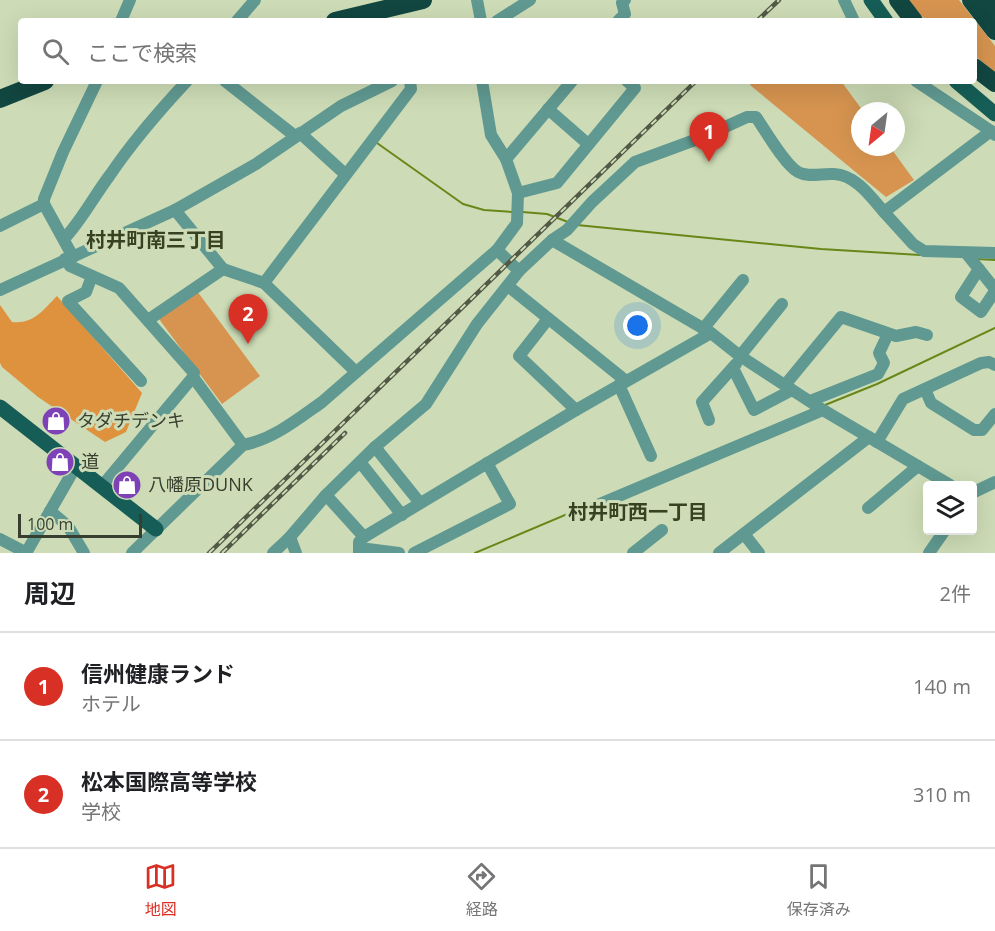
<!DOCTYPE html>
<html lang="ja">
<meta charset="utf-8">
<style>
body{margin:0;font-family:"Open Sans","Noto Sans JP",sans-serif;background:#f2f2f2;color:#202124}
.controls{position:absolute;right:18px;bottom:18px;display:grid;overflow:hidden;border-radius:6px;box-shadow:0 6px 24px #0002}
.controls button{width:54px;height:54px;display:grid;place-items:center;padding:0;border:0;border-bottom:2px solid #e0e0e0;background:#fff;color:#202124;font:30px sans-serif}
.compass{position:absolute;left:851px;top:102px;width:54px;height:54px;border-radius:50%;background:#fff;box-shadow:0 6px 24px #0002;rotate:209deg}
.scale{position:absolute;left:18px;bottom:15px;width:124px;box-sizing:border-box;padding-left:6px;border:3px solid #383e2f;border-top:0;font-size:16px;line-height:21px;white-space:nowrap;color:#383e2f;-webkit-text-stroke:4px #cddcb6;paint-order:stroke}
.you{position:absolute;left:638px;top:326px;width:21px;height:21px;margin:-15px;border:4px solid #fff;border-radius:50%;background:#1a73e8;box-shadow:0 0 0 9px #1a73e833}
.badge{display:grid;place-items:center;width:39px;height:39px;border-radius:50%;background:#d93025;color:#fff;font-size:20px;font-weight:700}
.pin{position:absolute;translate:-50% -50px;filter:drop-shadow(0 2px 3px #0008)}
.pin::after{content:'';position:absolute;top:32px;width:21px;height:18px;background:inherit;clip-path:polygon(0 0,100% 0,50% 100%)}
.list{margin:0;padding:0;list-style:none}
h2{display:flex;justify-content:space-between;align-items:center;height:78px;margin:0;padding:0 24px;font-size:26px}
h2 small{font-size:20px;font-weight:400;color:#757577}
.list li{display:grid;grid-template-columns:39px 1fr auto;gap:18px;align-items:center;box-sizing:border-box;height:108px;padding:0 24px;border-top:2px solid #e0e0e0}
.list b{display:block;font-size:22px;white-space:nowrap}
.list p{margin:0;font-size:20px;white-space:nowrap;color:#757577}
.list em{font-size:20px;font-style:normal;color:#757577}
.icon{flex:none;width:33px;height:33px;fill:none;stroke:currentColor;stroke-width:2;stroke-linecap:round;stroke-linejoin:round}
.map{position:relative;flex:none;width:995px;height:553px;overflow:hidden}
.search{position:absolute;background:#fff;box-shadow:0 6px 24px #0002;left:18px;right:18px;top:18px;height:66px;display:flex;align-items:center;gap:15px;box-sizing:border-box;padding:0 21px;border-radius:6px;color:#757577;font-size:22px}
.sheet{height:294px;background:#fff}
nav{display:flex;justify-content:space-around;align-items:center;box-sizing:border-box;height:84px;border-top:2px solid #e0e0e0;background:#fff;font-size:16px;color:#757577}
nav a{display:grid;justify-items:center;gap:3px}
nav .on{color:#d93025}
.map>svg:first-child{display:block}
.green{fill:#d69450}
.forest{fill:#df923d}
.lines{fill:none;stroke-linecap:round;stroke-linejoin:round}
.stream{stroke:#688718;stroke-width:2}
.minor{stroke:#609991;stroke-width:12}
.major{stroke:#155d56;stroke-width:15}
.highway{stroke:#124640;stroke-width:18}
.rail-casing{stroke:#525946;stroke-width:4.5}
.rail{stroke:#cddcb6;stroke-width:2;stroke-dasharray:7;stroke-linecap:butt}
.labels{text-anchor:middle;stroke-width:6;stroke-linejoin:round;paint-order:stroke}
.poi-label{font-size:18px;fill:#383e2f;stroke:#cddcb6;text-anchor:start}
.neighbourhood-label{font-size:20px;font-weight:bold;fill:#374222;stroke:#cddcb6}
</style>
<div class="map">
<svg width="995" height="553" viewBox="0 0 995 553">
<rect width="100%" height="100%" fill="#cddcb6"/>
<g class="green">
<path d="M906,0H959L995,46V72L974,55V21H928L913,9Z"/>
<path d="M753,81H841L863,111H860V147H890L914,180L886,197L750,85Z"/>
<path d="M197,291L260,376L222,404L159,319Z"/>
</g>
<path class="forest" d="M57,296L142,393L126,432L105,442L38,397L2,367L0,363V305L12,322C34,324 42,311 57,296Z"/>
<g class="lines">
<g class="stream">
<path d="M377,143L463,204L484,210L513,212"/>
<path d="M522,212L547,214L568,222"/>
<path d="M577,225L821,249L920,255"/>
<path d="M977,259L995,260"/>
<path d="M825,405L877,384L995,328"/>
<path d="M475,553L591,504"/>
</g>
<g class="minor">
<path d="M477,0L481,21"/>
<path d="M844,0L854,21"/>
<path d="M121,21L130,0"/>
<path d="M237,21L255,0"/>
<path d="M497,21L530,0"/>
<path d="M618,21L625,14L622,3L625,0"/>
<path d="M225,81L295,136"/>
<path d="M916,81L991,131L995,135"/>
<path d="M548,109L588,144"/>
<path d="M300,133L345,174"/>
<path d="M506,159L572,81"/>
<path d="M518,193L557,183L635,88L627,81"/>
<path d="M175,210L223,269"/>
<path d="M884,212L913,244L924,251L995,253"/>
<path d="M0,226L44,204"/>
<path d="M64,239C82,220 94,196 110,175C133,141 159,111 187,81"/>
<path d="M552,240L711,333L740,356L823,410L950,485"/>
<path d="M497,250L519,271"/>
<path d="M966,253L995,289"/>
<path d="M73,257L44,204V199L63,152L97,81"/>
<path d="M65,259L70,266L119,288L194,373L193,377L243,445"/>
<path d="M979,269L961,297L981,312L995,291"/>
<path d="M92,276L86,292L68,301L141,381"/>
<path d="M264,283L411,89L410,81"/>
<path d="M508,286L626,381"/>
<path d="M0,290L175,210L256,164L341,106L392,81"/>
<path d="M548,319L519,356L576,410"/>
<path d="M148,320L223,269L264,283L356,372"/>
<path d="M703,329L743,280"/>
<path d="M740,356L782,304"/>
<path d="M733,368L754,410L792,390"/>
<path d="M619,385L651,456"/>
<path d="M785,385L841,317L896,336L916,332L927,335"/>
<path d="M925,389L931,403L974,430H982L995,414"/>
<path d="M810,401L878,374L884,363L879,353L888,334"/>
<path d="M709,420L702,402L736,364"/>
<path d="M877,442L903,399L981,363L989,362L995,365"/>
<path d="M375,447L420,503"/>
<path d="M360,462L402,515"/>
<path d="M102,486L193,377"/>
<path d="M972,493L995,482"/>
<path d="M326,495L364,537"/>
<path d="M595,506L823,410"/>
<path d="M868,508L918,466"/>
<path d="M50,511L68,526L84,553"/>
<path d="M744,534L759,553"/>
<path d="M290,537L296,553"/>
<path d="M0,539L27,553"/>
<path d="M360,548L399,553"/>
<path d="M26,553L76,466"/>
<path d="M132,553L243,445C272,440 298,419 322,402L497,250L517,223L518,193L506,159L491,135L482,81"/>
<path d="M273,553L290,537L326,495L375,447L426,404L477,324L519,271L552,240L567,230L592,202L635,162L703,137L747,117H756C765,130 785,165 798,172C809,178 822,173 834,174C856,175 871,197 884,212L991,131"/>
<path d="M359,553V542L364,537L576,410L711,333"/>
<path d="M414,553L510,504L487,463"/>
<path d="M633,553L662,530"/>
<path d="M719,553L869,437"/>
<path d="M929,553L945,530"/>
</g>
<g class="major">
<path d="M871,0L886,21"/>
<path d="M956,81L995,114"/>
<path d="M0,407L156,529"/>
</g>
<g class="highway">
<path d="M898,0L914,21"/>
<path d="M971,0L995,31"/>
<path d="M990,0L995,7"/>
<path d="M335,21L423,0"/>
<path d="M974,67L995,83"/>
<path d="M0,99L45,81"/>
</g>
<g class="rail-casing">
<g id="rail">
<path d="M757,21L779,0"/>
<path d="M209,553L696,81"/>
<path d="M222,553L345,433"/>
</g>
</g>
<use href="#rail" class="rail"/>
</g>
<defs>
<g id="shop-disc" transform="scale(1.5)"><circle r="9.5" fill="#7e41b6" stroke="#cddcb6"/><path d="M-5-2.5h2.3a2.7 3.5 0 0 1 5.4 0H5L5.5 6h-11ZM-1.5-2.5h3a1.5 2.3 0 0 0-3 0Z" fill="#fff"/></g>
</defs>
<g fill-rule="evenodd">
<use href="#shop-disc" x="56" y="421"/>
<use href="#shop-disc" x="60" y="462"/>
<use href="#shop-disc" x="127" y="485"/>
</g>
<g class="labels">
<g class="poi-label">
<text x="77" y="427">タダチデンキ</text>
<text x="81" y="468">道</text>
<text x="148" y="491">八幡原DUNK</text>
</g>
<g class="neighbourhood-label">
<text x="156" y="247">村井町南三丁目</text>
<text x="638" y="519">村井町西一丁目</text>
</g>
</g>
</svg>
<div class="controls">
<button><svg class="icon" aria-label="layers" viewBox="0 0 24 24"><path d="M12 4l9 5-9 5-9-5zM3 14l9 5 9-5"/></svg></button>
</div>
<svg class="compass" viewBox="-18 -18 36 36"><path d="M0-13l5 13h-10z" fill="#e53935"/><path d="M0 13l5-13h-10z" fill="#757577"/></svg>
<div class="scale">100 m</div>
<div class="you"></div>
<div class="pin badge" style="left:709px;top:162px">1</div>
<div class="pin badge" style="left:248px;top:344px">2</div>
<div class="search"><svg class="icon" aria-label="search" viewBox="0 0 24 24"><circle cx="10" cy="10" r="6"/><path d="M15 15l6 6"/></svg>ここで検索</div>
</div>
<section class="sheet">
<h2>周辺<small>2件</small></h2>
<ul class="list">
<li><span class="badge">1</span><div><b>信州健康ランド</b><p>ホテル</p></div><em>140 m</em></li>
<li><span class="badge">2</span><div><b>松本国際高等学校</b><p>学校</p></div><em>310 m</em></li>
</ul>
</section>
<nav>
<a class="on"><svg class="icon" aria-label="map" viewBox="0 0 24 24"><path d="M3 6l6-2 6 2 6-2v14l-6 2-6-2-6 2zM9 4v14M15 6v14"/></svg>地図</a>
<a><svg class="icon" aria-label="directions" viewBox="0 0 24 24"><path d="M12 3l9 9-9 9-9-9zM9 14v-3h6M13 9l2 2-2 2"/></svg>経路</a>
<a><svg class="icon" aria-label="saved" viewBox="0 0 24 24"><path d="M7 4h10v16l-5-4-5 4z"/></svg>保存済み</a>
</nav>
